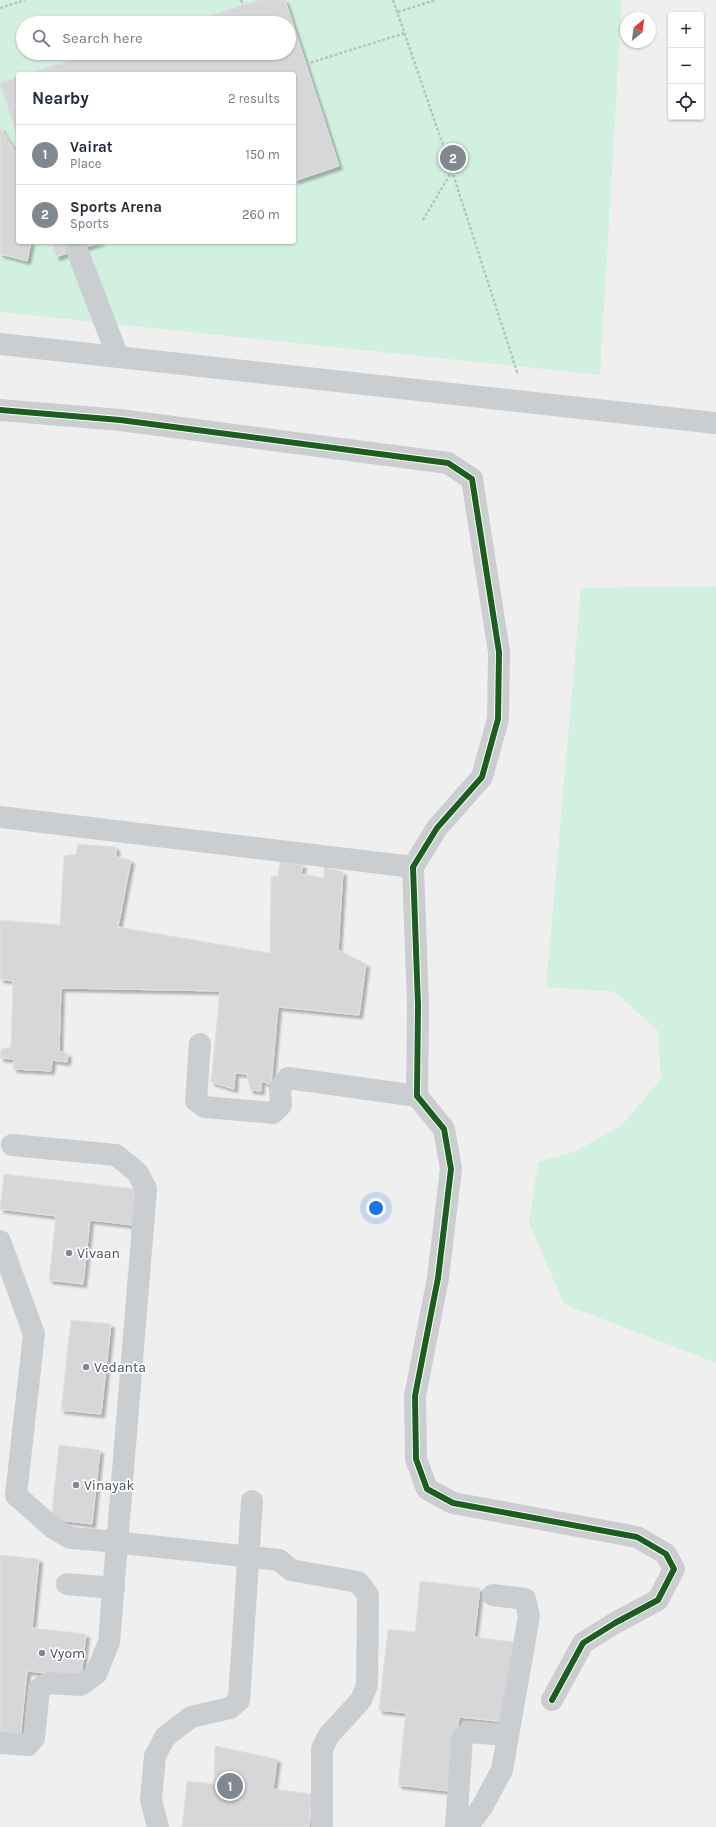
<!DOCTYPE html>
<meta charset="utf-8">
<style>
body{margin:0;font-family:Karla,sans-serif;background:#f2f2f3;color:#1f2937}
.controls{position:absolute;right:12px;top:12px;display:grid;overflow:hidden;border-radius:4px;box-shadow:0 1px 3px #0004}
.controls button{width:36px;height:36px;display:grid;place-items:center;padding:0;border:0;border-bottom:1px solid #e0e1e3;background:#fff;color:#1f2937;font:20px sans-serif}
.compass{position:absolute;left:620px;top:12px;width:36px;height:36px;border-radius:50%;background:#fff;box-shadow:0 1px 3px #0004;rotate:29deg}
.you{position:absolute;left:376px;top:1208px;width:14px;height:14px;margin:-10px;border:3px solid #fff;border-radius:50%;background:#1a73e8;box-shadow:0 0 0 6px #1a73e833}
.badge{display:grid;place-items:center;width:26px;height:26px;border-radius:50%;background:#818890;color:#fff;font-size:13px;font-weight:700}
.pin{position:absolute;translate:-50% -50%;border:2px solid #fff;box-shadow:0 1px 4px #0006}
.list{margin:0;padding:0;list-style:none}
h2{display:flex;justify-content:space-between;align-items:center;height:52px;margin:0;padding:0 16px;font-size:17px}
h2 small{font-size:13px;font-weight:400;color:#747a83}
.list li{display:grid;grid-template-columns:26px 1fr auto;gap:12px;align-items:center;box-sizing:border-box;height:60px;padding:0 16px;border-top:1px solid #e0e1e3}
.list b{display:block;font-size:15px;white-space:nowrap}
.list p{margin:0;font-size:13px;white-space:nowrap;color:#747a83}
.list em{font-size:13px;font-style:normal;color:#747a83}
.icon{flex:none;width:22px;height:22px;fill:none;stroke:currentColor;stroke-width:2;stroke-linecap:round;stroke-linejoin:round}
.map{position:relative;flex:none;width:716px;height:1827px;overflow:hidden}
.search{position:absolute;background:#fff;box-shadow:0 1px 3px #0004;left:16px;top:16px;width:280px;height:44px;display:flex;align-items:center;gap:10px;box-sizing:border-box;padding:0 14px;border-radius:22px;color:#747a83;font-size:15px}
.panel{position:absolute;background:#fff;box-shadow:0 1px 3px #0004;left:16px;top:72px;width:280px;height:172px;border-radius:4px}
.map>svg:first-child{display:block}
.green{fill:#d2f0e0;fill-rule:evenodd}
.building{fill:#d7d7d9;stroke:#e1e1e2;filter:url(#shadow)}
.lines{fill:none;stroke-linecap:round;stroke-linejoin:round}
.path{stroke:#b8c4c2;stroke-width:2.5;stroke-dasharray:3 2;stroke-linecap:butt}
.minor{stroke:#cbced0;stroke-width:22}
.minor-bridge{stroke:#cbced0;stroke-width:22}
.cycleway-casing{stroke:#fff;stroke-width:8}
.cycleway{stroke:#1b5e20;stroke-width:6}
.poi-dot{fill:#818890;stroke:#fff;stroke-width:1.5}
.labels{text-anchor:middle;stroke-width:3.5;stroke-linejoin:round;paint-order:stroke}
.poi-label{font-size:14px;fill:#45505d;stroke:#fff;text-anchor:start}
</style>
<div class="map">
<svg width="716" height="1827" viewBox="0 0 716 1827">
<defs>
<filter id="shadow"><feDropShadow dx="3.5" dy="3.5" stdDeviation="1" flood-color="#0004"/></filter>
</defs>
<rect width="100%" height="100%" fill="#f0efef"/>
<g class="green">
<path d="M0,0H622L600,375L0,312ZM23,23H289V53H23ZM18,74H294V242H18Z"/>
<path d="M716,586V1363L564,1304L529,1223L538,1162L576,1151L622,1125L661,1079L658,1031L615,992L546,987L581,588Z"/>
</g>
<g class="building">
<path d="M259,0H285L339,166L294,181V74H27L93,53H289V23H187Z"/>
<path d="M18,77V139L0,84V83Z"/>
<path d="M0,127L18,156V242H31L27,261L0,254Z"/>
<path d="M52,242H101L56,257Z"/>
<path d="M78,844L116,847V857L131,860L118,927L270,953L271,876H278L280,861L303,865L301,874L324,878V867L343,872L338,950L366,964L359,1015L278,1007L271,1085L261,1081V1091L250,1090L247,1074L235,1073L234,1089L211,1082L220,991L61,988L59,1051L68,1054L67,1062L52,1060L51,1071L13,1069L14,1059L0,1058L1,1049L11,1047L13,981L0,979V920L60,925L64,856L76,854Z"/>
<path d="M4,1174L145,1190L141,1226L90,1220L83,1284L49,1280L56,1216L0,1209Z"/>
<path d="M71,1320L111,1324L101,1414L61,1410Z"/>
<path d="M59,1445L100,1450L92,1524L51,1519Z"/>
<path d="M0,1555L39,1559L32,1628L86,1634L81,1677L27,1671L20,1740L0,1737Z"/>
<path d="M420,1581L480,1588L474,1637L514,1642L505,1722L459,1717L449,1791L398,1785L406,1713L379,1710L388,1629L415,1632Z"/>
<path d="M215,1746L277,1759L273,1789L313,1794L309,1827H182L187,1781L214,1784Z"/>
</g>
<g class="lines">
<g class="path">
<path d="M241,0L243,5"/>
<path d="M393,0L452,171L518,375"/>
<path d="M0,8L25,0"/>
<path d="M398,12L435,0"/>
<path d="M306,64L405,33"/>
<path d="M423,220L452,171"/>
</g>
<g class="minor">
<path d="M77,250L118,357"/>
<path d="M0,344L716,423"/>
<path d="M0,410L120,420L448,463L472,479L499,652L498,719L482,777L437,828L413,867L418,1005L417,1096L444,1129L451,1169L438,1278L415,1396L416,1459L427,1489L453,1503L637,1537L666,1554L674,1569L658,1600L615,1623L583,1643L552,1700"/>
<path d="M0,817L413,867"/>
<path d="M200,1044L196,1101L205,1107L273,1113L281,1105L280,1088L288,1078L417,1096"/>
<path d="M0,1241L34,1334L16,1495L53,1528L70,1538L96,1540"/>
<path d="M279,1560L291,1570L358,1582L368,1595L367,1685L361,1700L329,1735L322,1749V1827"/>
<path d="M67,1584L114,1588"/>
<path d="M0,1743L28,1745L34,1738L39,1689L48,1683L81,1685L96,1674L109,1642L146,1189L138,1173L116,1155L12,1145"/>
<path d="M158,1827L151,1800L155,1756L165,1737L191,1717L230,1708L239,1700L252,1501"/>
<path d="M456,1827L462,1739L469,1732L507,1735"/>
<path d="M467,1827L482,1807L502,1770L529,1616L525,1599L493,1595"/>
</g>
<path class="minor-bridge" d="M96,1540L279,1560"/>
<g class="cycleway-casing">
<path id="cycleway" d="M0,410L120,420L448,463L472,479L499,652L498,719L482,777L437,828L413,867L418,1005L417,1096L444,1129L451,1169L438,1278L415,1396L416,1459L427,1489L453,1503L637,1537L666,1554L674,1569L658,1600L615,1623L583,1643L552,1700"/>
</g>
<use href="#cycleway" class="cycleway"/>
</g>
<g class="poi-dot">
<circle cx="69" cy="1253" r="4"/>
<circle cx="86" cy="1367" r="4"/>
<circle cx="76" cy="1485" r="4"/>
<circle cx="42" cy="1653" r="4"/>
</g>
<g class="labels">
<g class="poi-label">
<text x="77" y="1258">Vivaan</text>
<text x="94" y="1372">Vedanta</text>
<text x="84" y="1490">Vinayak</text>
<text x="50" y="1658">Vyom</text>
</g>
</g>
</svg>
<div class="controls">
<button>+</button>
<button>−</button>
<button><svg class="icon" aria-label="locate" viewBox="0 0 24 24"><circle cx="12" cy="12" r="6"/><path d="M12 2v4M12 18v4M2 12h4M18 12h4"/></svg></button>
</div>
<svg class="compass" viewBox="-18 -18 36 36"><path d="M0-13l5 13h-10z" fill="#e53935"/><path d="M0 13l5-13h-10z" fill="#747a83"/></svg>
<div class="you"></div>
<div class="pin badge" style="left:230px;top:1786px">1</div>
<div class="pin badge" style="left:453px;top:158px">2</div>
<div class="search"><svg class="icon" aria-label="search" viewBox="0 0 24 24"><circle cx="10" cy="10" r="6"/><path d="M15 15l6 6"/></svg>Search here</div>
<section class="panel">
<h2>Nearby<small>2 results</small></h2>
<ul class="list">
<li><span class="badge">1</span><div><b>Vairat</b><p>Place</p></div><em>150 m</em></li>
<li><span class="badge">2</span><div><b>Sports Arena</b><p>Sports</p></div><em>260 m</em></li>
</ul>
</section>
</div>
